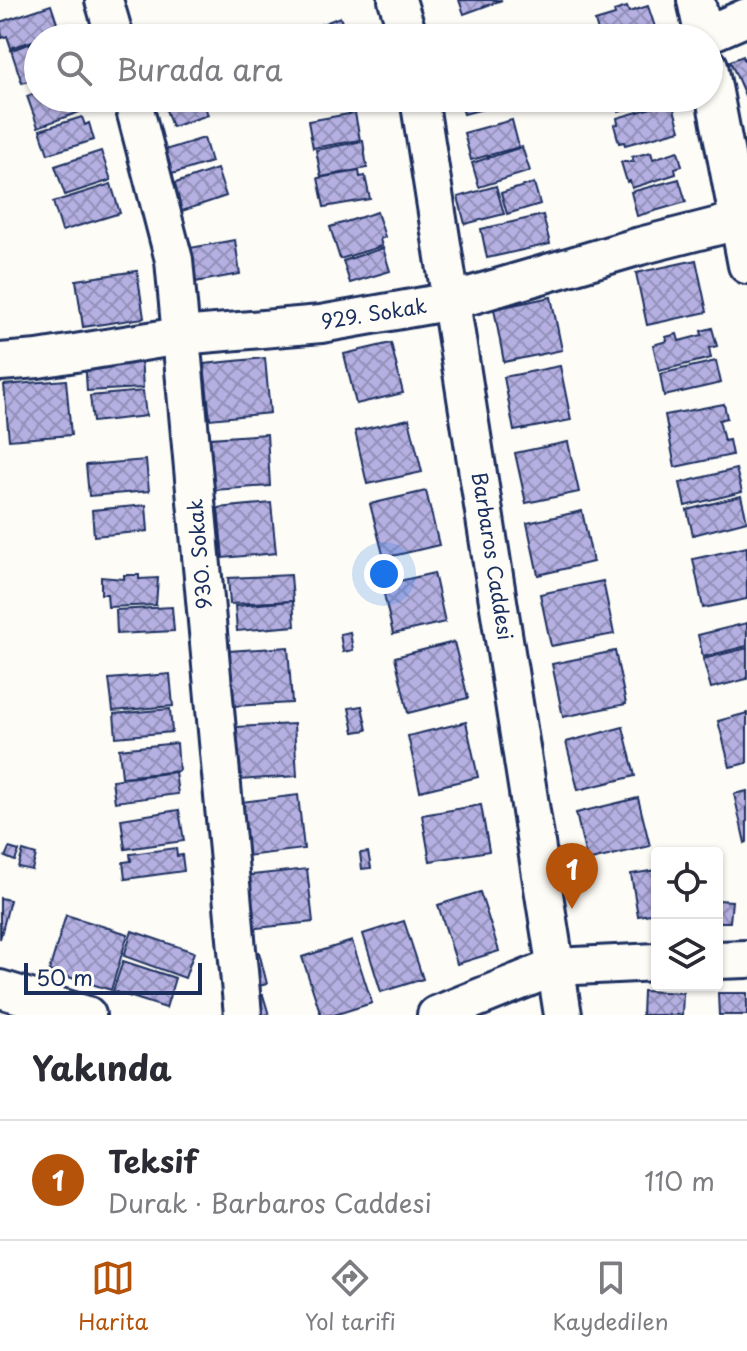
<!DOCTYPE html>
<html lang="tr">
<meta charset="utf-8">
<style>
body{margin:0;font-family:"Playpen Sans",sans-serif;background:#f2f2f3;color:#2b2b33}
.controls{position:absolute;right:24px;bottom:24px;display:grid;overflow:hidden;border-radius:8px;box-shadow:0 2px 6px #0004}
.controls button{width:72px;height:72px;display:grid;place-items:center;padding:0;border:0;border-bottom:2px solid #e1e1e2;background:#fff;color:#2b2b33;font:40px sans-serif}
.scale{position:absolute;left:24px;bottom:20px;width:178px;box-sizing:border-box;padding-left:8px;border:4px solid #1b2f5e;border-top:0;font-size:22px;line-height:28px;white-space:nowrap;color:#1b2f5e;-webkit-text-stroke:6px #fdfcf7;paint-order:stroke}
.you{position:absolute;left:384px;top:574px;width:28px;height:28px;margin:-20px;border:6px solid #fff;border-radius:50%;background:#1a73e8;box-shadow:0 0 0 12px #1a73e833}
.badge{display:grid;place-items:center;width:52px;height:52px;border-radius:50%;background:#b45309;color:#fff;font-size:26px;font-weight:700}
.pin{position:absolute;translate:-50% -66px;filter:drop-shadow(0 2px 4px #0008)}
.pin::after{content:'';position:absolute;top:42px;width:28px;height:24px;background:inherit;clip-path:polygon(0 0,100% 0,50% 100%)}
.list{margin:0;padding:0;list-style:none}
h2{display:flex;justify-content:space-between;align-items:center;height:104px;margin:0;padding:0 32px;font-size:34px}
h2 small{font-size:26px;font-weight:400;color:#7c7c81}
.list li{display:grid;grid-template-columns:52px 1fr auto;gap:24px;align-items:center;box-sizing:border-box;height:120px;padding:0 32px;border-top:2px solid #e1e1e2}
.list b{display:block;font-size:30px;white-space:nowrap}
.list p{margin:0;font-size:26px;white-space:nowrap;color:#7c7c81}
.list em{font-size:26px;font-style:normal;color:#7c7c81}
.icon{flex:none;width:44px;height:44px;fill:none;stroke:currentColor;stroke-width:2;stroke-linecap:round;stroke-linejoin:round}
.map{position:relative;flex:none;width:747px;height:1015px;overflow:hidden}
.search{position:absolute;background:#fff;box-shadow:0 2px 6px #0004;left:24px;right:24px;top:24px;height:88px;display:flex;align-items:center;gap:20px;box-sizing:border-box;padding:0 28px;border-radius:44px;color:#7c7c81;font-size:30px}
.sheet{height:224px;background:#fff}
nav{display:flex;justify-content:space-around;align-items:center;box-sizing:border-box;height:112px;border-top:2px solid #e1e1e2;background:#fff;font-size:22px;color:#7c7c81}
nav a{display:grid;justify-items:center;gap:4px}
nav .on{color:#b45309}
.map>svg:first-child{display:block}
.building{fill:url(#building-cross-hatch);stroke:#1b2f5e;stroke-width:2}
.lines{fill:none;stroke-linecap:round;stroke-linejoin:round}
.minor-casing{stroke:#1b2f5e;stroke-width:42}
.minor{stroke:#fdfcf7;stroke-width:36}
.labels{text-anchor:middle;stroke-width:6;stroke-linejoin:round;paint-order:stroke}
.street-label{font-size:20px;fill:#1b2f5e;stroke:#fdfcf7}
</style>
<div class="map">
<svg width="747" height="1015" viewBox="0 0 747 1015">
<defs>
<pattern id="building-cross-hatch" width="8" height="8" patternUnits="userSpaceOnUse" patternTransform="scale(2)"><rect width="8" height="8" fill="#b5b0e1"/><path d="M0 0l8 8M0 8l8-8" fill="none" stroke="#9290ba"/></pattern>
</defs>
<rect width="100%" height="100%" fill="#fdfcf7"/>
<filter id="ink" filterUnits="userSpaceOnUse"><feTurbulence type="fractalNoise" baseFrequency=".0125" numOctaves="2"/><feDisplacementMap in="SourceGraphic" scale="16" xChannelSelector="R" yChannelSelector="G"/><feConvolveMatrix kernelMatrix="1 2 1 2 8 2 1 2 1" color-interpolation-filters="sRGB"/></filter>
<g filter="url(#ink)">
<g class="building">
<path d="M459,0H502L464,14Z"/>
<path d="M51,5L60,32L11,48L7,36L2,38L0,22Z"/>
<path d="M648,6L656,30L627,38H600L595,21L615,15L614,11L627,7L629,12Z"/>
<path d="M340,17L348,38H295L314,31L312,28Z"/>
<path d="M38,41V78L22,83L11,50Z"/>
<path d="M743,56L744,60L747,59V100L730,61Z"/>
<path d="M38,92V98H84L88,109L38,127L27,96Z"/>
<path d="M171,98H202L208,115L172,127L163,101Z"/>
<path d="M459,98H513L514,101L464,114Z"/>
<path d="M609,98H665L619,112L617,107L612,108Z"/>
<path d="M672,102L680,130L625,145L624,142L619,143L614,125L618,124L617,118Z"/>
<path d="M355,113L360,140L313,148L308,121Z"/>
<path d="M82,117L85,125L89,123L94,140L48,154L40,130Z"/>
<path d="M512,120L519,147L471,160L464,133Z"/>
<path d="M204,138L211,162L169,175L162,151Z"/>
<path d="M363,141L367,168L321,177L316,150Z"/>
<path d="M522,147L530,171L479,187L472,163Z"/>
<path d="M101,151L111,180L65,195L55,166Z"/>
<path d="M678,151L682,166L675,168L676,174L632,188L630,181L627,182L621,162H634L632,157L651,152L653,159Z"/>
<path d="M217,169L226,196L179,212L170,185Z"/>
<path d="M359,171L360,177L365,176L370,199L324,207L318,178Z"/>
<path d="M679,179L686,202L637,216L631,192Z"/>
<path d="M534,183L540,204L507,214L501,193Z"/>
<path d="M111,184L120,213L62,231L53,202Z"/>
<path d="M496,186L504,214L465,224L458,197Z"/>
<path d="M377,212L385,237L380,239L382,246L340,259L330,227Z"/>
<path d="M543,215L550,244L487,258L481,229Z"/>
<path d="M235,240L240,274L195,282L190,248Z"/>
<path d="M383,248L390,271L350,283L343,261Z"/>
<path d="M696,260L707,312L647,325L636,273Z"/>
<path d="M137,271L144,318L83,327L76,280Z"/>
<path d="M551,297L562,350L504,362L494,309Z"/>
<path d="M712,328L717,346L709,348L711,358L659,371L653,345L667,341L666,337L677,334L679,341L702,335L701,331Z"/>
<path d="M391,343L403,393L356,404L344,354Z"/>
<path d="M141,355L143,388L87,391L85,359Z"/>
<path d="M265,358L270,413L210,419L204,364Z"/>
<path d="M716,361L721,383L664,396L660,374Z"/>
<path d="M560,366L571,420L514,431L504,377Z"/>
<path d="M66,380L71,435L9,440L4,385Z"/>
<path d="M143,391L146,416L93,422L90,396Z"/>
<path d="M724,404L727,418L719,420L724,441L729,440L732,455L675,467L665,415Z"/>
<path d="M409,419L422,472L367,484L355,431Z"/>
<path d="M267,434L270,486L214,490L210,438Z"/>
<path d="M568,442L579,492L526,503L515,453Z"/>
<path d="M146,460L149,491L89,496L86,465Z"/>
<path d="M736,469L742,492L685,506L680,483Z"/>
<path d="M426,491L439,545L384,558L370,504Z"/>
<path d="M741,496L747,521L693,535L687,510Z"/>
<path d="M271,503L276,553L223,558L218,508Z"/>
<path d="M146,505L148,531L94,536L92,510Z"/>
<path d="M582,511L593,562L538,575L527,523Z"/>
<path d="M747,547V599L703,608L693,559Z"/>
<path d="M434,573L445,622L393,634L382,585Z"/>
<path d="M124,575H139V579L158,578L156,605L108,607L107,594H101V577L124,579Z"/>
<path d="M291,575L293,601L230,604L228,578Z"/>
<path d="M603,581L614,634L551,646L540,594Z"/>
<path d="M293,601L295,626L237,631L235,606Z"/>
<path d="M172,607L174,631L117,634L116,610Z"/>
<path d="M747,623V646L703,657L698,635Z"/>
<path d="M350,632L353,650L343,652L340,634Z"/>
<path d="M454,642L468,698L408,713L395,657Z"/>
<path d="M288,647L292,703L233,706L229,651Z"/>
<path d="M747,648V679L711,688L703,659Z"/>
<path d="M615,651L626,704L563,717L552,664Z"/>
<path d="M170,674L173,706L113,711L109,679Z"/>
<path d="M362,706L367,730L354,732L349,708Z"/>
<path d="M170,709L172,732L116,737L114,714Z"/>
<path d="M747,713V763L730,767L718,721Z"/>
<path d="M466,722L478,777L420,791L408,736Z"/>
<path d="M294,724L297,776L239,780L236,727Z"/>
<path d="M623,727L635,776L578,790L566,742Z"/>
<path d="M177,743L179,771L122,777L119,749Z"/>
<path d="M175,772L178,794L115,802L112,780Z"/>
<path d="M747,791V842L745,843L734,794Z"/>
<path d="M298,795L304,849L247,856L241,802Z"/>
<path d="M638,798L650,846L587,861L576,813Z"/>
<path d="M481,805L489,851L430,861L422,815Z"/>
<path d="M179,810L184,841L125,849L121,819Z"/>
<path d="M9,848L19,851L15,861L5,857Z"/>
<path d="M176,848L177,856L182,855L184,871L125,879L123,862L131,861L130,854Z"/>
<path d="M23,851L36,855L32,870L18,867Z"/>
<path d="M368,852L371,868L362,869L360,853Z"/>
<path d="M307,869L313,922L248,929L242,876Z"/>
<path d="M657,870V913L638,916L631,874Z"/>
<path d="M480,892L499,951L457,964L438,905Z"/>
<path d="M0,898L10,900L0,939Z"/>
<path d="M718,900L732,901L730,922H717Z"/>
<path d="M66,915L128,934L111,990L49,971Z"/>
<path d="M404,921L423,979L381,992L363,934Z"/>
<path d="M132,931L194,952L185,978L124,956Z"/>
<path d="M352,941L372,1003L334,1015H321L302,957Z"/>
<path d="M259,952L267,984L247,989L239,957Z"/>
<path d="M123,961L175,978L166,1008L113,991Z"/>
<path d="M643,991L683,993L682,1015H642Z"/>
<path d="M718,993H747V1015H719Z"/>
<path d="M263,995L269,1015H250L245,1000Z"/>
</g>
<g class="lines">
<g class="minor-casing">
<g id="minor">
<path d="M104,0L115,38"/>
<path d="M397,0L409,38"/>
<path d="M696,0L704,38"/>
<path d="M703,36L747,17"/>
<path d="M709,66L747,265"/>
<path d="M132,98L174,260L243,1015"/>
<path d="M419,98L563,1015"/>
<path d="M0,362L38,359L180,336L321,324L452,301L640,246L738,221"/>
<path d="M717,960L747,959"/>
<path d="M0,989L87,1015"/>
<path d="M436,1015L555,967L657,962"/>
</g>
</g>
<use href="#minor" class="minor"/>
</g>
</g>
<g class="labels">
<g class="street-label">
<text transform="translate(374 314) rotate(-9)" y="7">929. Sokak</text>
<text transform="translate(200 554) rotate(-95)" y="7">930. Sokak</text>
<text transform="translate(492 556) rotate(81)" y="7">Barbaros Caddesi</text>
</g>
</g>
</svg>
<div class="controls">
<button><svg class="icon" aria-label="locate" viewBox="0 0 24 24"><circle cx="12" cy="12" r="6"/><path d="M12 2v4M12 18v4M2 12h4M18 12h4"/></svg></button>
<button><svg class="icon" aria-label="layers" viewBox="0 0 24 24"><path d="M12 4l9 5-9 5-9-5zM3 14l9 5 9-5"/></svg></button>
</div>
<div class="scale">50 m</div>
<div class="you"></div>
<div class="pin badge" style="left:572px;top:909px">1</div>
<div class="search"><svg class="icon" aria-label="search" viewBox="0 0 24 24"><circle cx="10" cy="10" r="6"/><path d="M15 15l6 6"/></svg>Burada ara</div>
</div>
<section class="sheet">
<h2>Yakında<small></small></h2>
<ul class="list">
<li><span class="badge">1</span><div><b>Teksif</b><p>Durak · Barbaros Caddesi</p></div><em>110 m</em></li>
</ul>
</section>
<nav>
<a class="on"><svg class="icon" aria-label="map" viewBox="0 0 24 24"><path d="M3 6l6-2 6 2 6-2v14l-6 2-6-2-6 2zM9 4v14M15 6v14"/></svg>Harita</a>
<a><svg class="icon" aria-label="directions" viewBox="0 0 24 24"><path d="M12 3l9 9-9 9-9-9zM9 14v-3h6M13 9l2 2-2 2"/></svg>Yol tarifi</a>
<a><svg class="icon" aria-label="saved" viewBox="0 0 24 24"><path d="M7 4h10v16l-5-4-5 4z"/></svg>Kaydedilen</a>
</nav>
